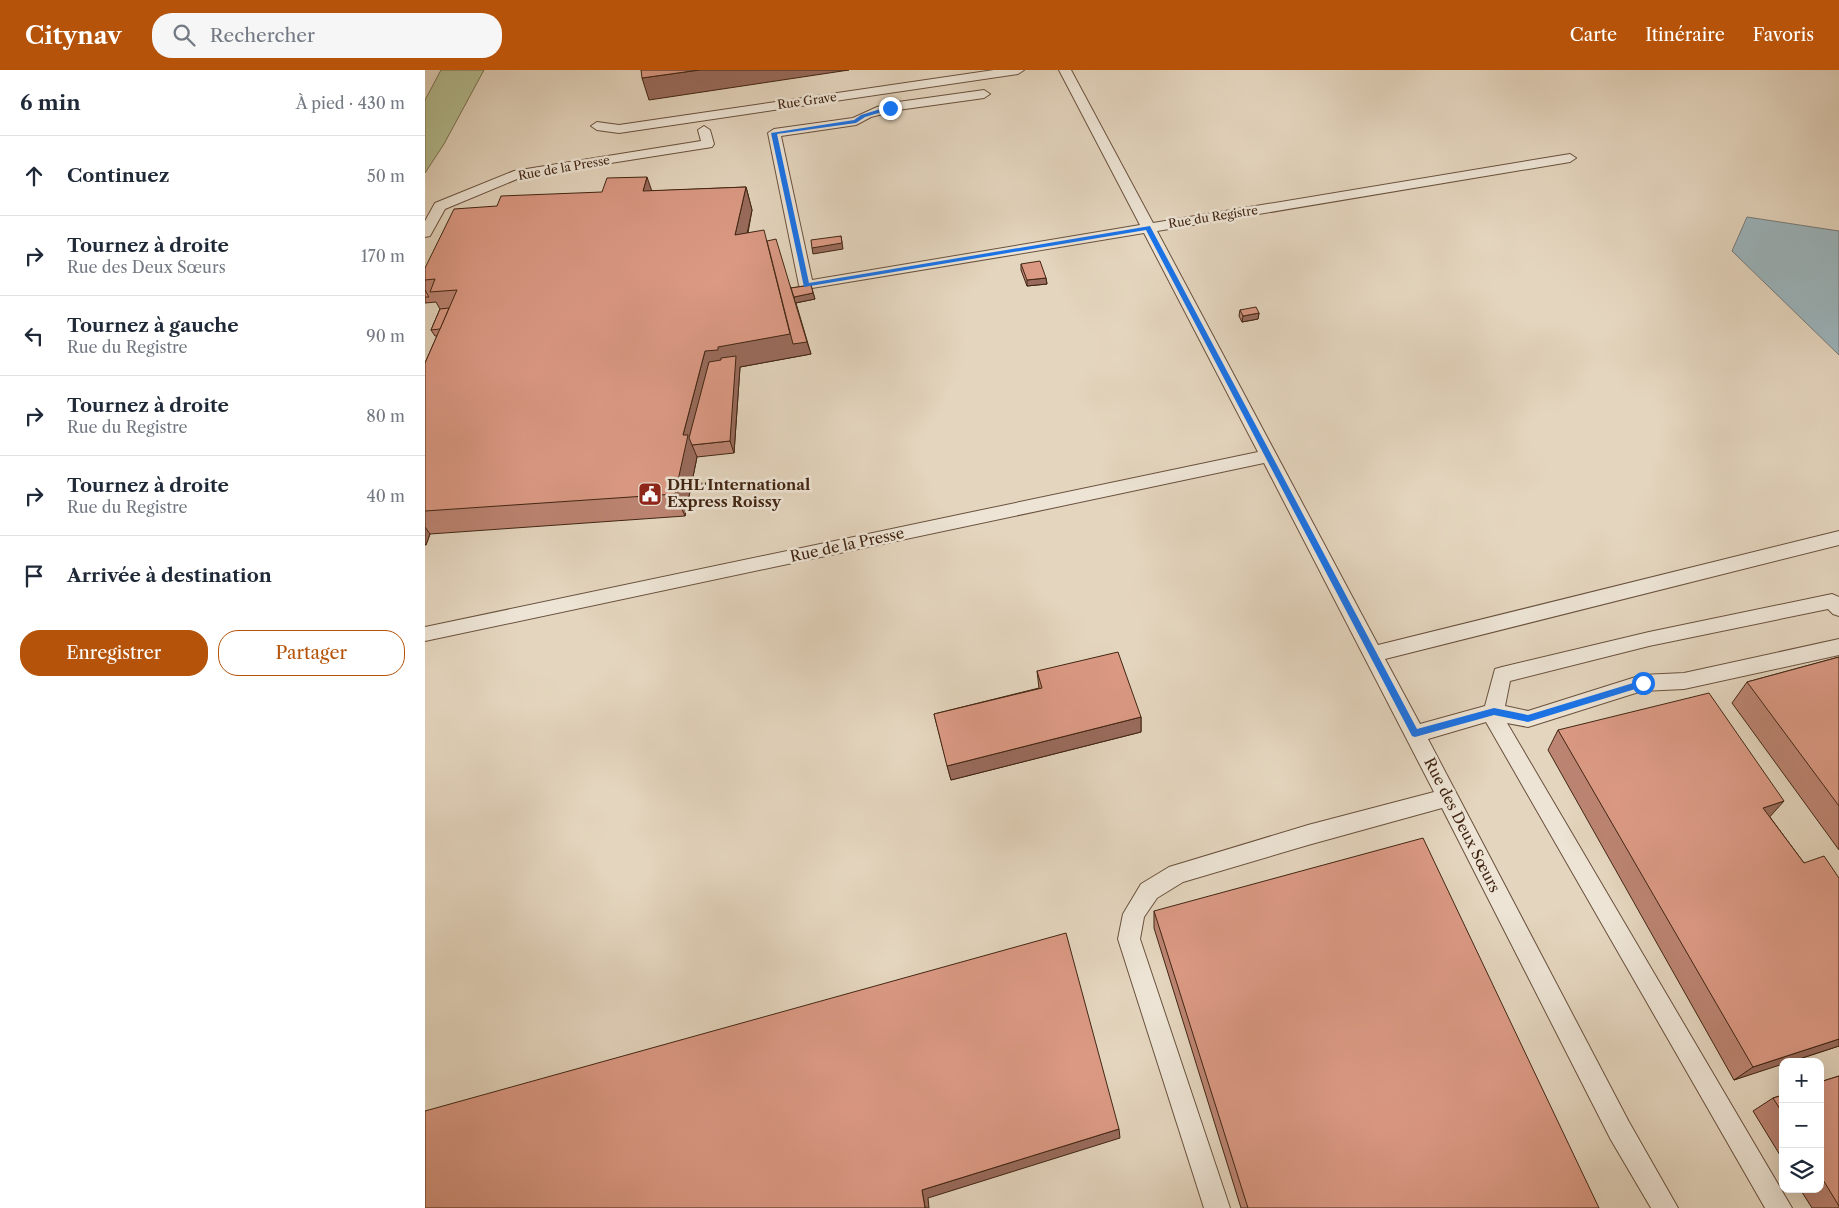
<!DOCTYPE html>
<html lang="fr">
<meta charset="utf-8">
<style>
body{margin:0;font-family:"Libre Caslon Text",serif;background:#f6f6f7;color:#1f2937}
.controls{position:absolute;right:15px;bottom:15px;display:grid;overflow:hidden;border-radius:10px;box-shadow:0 5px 20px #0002}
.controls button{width:45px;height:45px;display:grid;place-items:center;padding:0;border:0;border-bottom:1px solid #e0e1e3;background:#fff;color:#1f2937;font:25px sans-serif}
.stop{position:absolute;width:15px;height:15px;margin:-11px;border:4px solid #1a73e8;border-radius:50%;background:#fff}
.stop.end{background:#1a73e8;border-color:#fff;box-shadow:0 1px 5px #0008}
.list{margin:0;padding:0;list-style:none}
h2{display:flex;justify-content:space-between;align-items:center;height:65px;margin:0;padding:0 20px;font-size:21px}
h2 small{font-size:16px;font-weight:400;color:#747a83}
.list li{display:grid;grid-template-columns:32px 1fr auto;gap:15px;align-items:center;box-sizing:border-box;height:80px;padding:0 20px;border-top:1px solid #e0e1e3}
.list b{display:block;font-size:19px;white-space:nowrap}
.list p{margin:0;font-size:16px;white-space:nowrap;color:#747a83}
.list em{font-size:16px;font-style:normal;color:#747a83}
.actions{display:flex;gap:10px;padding:15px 20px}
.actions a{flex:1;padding:11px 0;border:1px solid #b45309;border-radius:20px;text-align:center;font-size:18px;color:#b45309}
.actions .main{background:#b45309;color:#fff}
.icon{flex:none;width:28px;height:28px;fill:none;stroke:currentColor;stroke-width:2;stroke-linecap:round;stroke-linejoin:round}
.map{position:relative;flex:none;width:1414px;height:1138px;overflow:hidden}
header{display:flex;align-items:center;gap:30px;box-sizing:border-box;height:70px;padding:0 25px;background:#b45309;color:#fff}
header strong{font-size:24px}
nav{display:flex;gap:28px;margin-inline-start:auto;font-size:18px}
.search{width:350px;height:45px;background:#f6f6f7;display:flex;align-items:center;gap:12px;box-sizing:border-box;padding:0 18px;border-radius:20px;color:#747a83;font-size:19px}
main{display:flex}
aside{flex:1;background:#fff}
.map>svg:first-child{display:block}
.green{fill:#b4bd91;stroke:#7a7152}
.water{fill:#9bb5bd;stroke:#777b79}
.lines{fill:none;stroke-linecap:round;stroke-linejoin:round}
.lane-casing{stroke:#6a513d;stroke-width:2}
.path{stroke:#412512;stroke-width:3;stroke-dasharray:1 2.5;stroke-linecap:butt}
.lane{fill:#ede4d5;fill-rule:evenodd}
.wall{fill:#bc8472;stroke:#412512}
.shaded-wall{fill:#996b5c;stroke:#412512}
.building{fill:#db9984;stroke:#412512}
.route{fill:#1a73e8}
.labels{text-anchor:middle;stroke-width:5;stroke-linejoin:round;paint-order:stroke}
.far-street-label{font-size:12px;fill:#412512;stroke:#ede4d5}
.poi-label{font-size:15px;font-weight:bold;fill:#412512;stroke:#ede4d5;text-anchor:start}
.street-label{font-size:15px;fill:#412512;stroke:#ede4d5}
</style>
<header>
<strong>Citynav</strong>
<div class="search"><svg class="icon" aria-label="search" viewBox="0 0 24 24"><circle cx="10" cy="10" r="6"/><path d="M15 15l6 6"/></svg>Rechercher</div>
<nav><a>Carte</a><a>Itinéraire</a><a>Favoris</a></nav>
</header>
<main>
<aside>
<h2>6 min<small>À pied · 430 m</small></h2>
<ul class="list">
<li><svg class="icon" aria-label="ahead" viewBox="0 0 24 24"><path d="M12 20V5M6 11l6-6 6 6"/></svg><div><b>Continuez</b></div><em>50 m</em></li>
<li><svg class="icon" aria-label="right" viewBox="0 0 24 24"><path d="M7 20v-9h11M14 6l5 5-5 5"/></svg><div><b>Tournez à droite</b><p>Rue des Deux Sœurs</p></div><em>170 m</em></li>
<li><svg class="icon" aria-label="left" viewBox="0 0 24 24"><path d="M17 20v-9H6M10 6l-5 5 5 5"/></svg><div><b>Tournez à gauche</b><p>Rue du Registre</p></div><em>90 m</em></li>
<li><svg class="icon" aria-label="right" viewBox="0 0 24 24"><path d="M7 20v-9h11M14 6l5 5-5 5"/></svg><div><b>Tournez à droite</b><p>Rue du Registre</p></div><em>80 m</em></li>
<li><svg class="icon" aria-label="right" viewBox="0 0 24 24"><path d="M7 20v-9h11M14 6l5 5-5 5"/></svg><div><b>Tournez à droite</b><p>Rue du Registre</p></div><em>40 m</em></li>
<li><svg class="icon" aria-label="arrive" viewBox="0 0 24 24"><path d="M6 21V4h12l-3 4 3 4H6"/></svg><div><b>Arrivée à destination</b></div></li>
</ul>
<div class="actions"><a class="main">Enregistrer</a><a>Partager</a></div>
</aside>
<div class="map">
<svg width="1414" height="1138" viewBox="0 0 1414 1138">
<rect width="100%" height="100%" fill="#e4d5be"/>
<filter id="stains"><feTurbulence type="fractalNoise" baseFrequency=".004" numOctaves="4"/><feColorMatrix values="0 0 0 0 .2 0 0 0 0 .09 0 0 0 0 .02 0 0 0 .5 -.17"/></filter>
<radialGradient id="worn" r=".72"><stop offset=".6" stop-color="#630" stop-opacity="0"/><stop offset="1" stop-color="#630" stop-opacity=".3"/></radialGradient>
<path class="green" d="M16,0H59L19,74L0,103V30Z"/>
<path class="water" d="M1322,147L1414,161V285L1307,181Z"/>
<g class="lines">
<g class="lane-casing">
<g id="lane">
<path d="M569,0H599L593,4L194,63L172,60L166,56L172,52L194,55Z"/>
<path d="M634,0H646L728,153L1145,84L1151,88L1145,92L732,161L953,575L1414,461V475L960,589L995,654L1060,636L1070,599L1077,597L1224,562L1407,524L1414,527V546L1408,544L1403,539L1224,576L1085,611L1080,636L1103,641L1217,605L1259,603L1414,569V585L1259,619L1217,621L1103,657L1082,653L1367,1138H1340L1061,652L1003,669L1204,1052L1253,1138H1226L1186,1070L1017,738L883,775L758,812L732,828L719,847L715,869L805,1138H779L693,869L698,844L716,814L744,797L883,755L1009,722L839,393L0,571V557L833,382L719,163L381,219L376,218L374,215L343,63L349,59L428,48L452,37L473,32L559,20L565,24L559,28L473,40L446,47L431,55L356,66L387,210L715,155Z"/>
<path d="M279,56L285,60L289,74L287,77L97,107L20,139L5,166L0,167V151L10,133L89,101L276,71L273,60Z"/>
</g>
</g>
<path class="path" d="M266,415L305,412"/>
<use href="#lane" class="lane"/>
</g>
<g class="wall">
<path d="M321,117L327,140L323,163L342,171L366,218L386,215L390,229L371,233L386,284L315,297L309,383L272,387L260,446L5,464L1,475H0V293L12,266H10L6,260L15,239L11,232L0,233V198L72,136L226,121Z"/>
<path d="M596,194L621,208L622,214L602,216L596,200Z"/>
<path d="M815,240L834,243L833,249L817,252L814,246Z"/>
<path d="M1414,587V780L1307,633L1322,612Z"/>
<path d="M612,601L716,647V662L526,710L509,644L614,618Z"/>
<path d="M1133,660L1345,747L1379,793L1414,808V976L1365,992H1358L1309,1010L1123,680Z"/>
<path d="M729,841L1174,1138H816L729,858Z"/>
<path d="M1414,1006V1138H1387L1375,1119H1395V1012Z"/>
<path d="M1358,1025V1090L1328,1041L1348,1028Z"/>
</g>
<g class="shaded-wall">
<path d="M274,0H424L224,30L217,8Z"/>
<path d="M222,107L230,130L218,121Z"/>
<path d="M321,117L327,140L317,188L310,165Z"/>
<path d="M416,166L418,179L388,184L387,178Z"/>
<path d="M345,183L382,272L386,284L315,297L309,383L305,371L267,375L272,387L260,446L250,424L258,365L280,281Z"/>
<path d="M621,208L622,214L602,216V210Z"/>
<path d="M388,223L390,229L370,233L369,227Z"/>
<path d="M834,243L833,249L817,252L818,246Z"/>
<path d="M0,457L5,464L1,475L0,474Z"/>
<path d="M716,647V662L526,710L522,696Z"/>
<path d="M1359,731L1342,750L1338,738Z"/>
<path d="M1414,969V976L1365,992H1358V994L1309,1010L1328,997Z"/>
<path d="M694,1059L695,1068L503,1128L504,1138H500L497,1120Z"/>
</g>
<g class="building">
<path d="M216,0H274L217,8Z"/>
<path d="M222,107L218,121L321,117L310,165L339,160L365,264L293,277V280L280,281L258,365H263L250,424L0,441V293L32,220L5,222L10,209L0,210V198L29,139L72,136L76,126L177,122L182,108Z"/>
<path d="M416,166L417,173L387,178L386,170Z"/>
<path d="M351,169L382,272L368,274L342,171Z"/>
<path d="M615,191L621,208L602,210L596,194Z"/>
<path d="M386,215L388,223L369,227L366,218Z"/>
<path d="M0,220L4,227H0Z"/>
<path d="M831,237L834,243L818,246L815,240Z"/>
<path d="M24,238L15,259L6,260L15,239Z"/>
<path d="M311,286L305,371L267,375L264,368L284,292L296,290V288Z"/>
<path d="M693,582L716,647L522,696L509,644L617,618L612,601Z"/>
<path d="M1414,587V736L1322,612Z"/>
<path d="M1284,623L1359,731L1338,738L1379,793L1399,786L1414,808V969L1328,997L1133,660Z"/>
<path d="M998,768L1174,1138H823L729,841Z"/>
<path d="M641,863L694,1059L497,1120L500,1138H0V1041Z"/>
<path d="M1414,1006V1136L1395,1105V1012Z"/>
<path d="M1358,1025V1044L1348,1028Z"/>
</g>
<path class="route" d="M465,36L467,39L440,47L431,53L352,64L384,213L725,156L992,659L1069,638L1103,645L1218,610L1220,611V616L1103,652L1069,645L990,667L987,666L721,160L379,217L346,63L429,50L436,45Z"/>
<defs>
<g id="civic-square" transform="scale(1.25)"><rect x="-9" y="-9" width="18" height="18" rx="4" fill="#8f2418" stroke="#ede4d5"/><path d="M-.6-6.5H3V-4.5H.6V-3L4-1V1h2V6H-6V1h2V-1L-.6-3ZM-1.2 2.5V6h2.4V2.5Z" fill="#fff"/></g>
</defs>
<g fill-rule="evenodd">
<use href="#civic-square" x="225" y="424"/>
</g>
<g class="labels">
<g class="far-street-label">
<text transform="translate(382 31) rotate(-8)" y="4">Rue Grave</text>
<text transform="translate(139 98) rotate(-10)" y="4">Rue de la Presse</text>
<text transform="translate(788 147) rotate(-9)" y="4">Rue du Registre</text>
</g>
<g class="poi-label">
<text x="242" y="420">DHL International<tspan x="242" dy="17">Express Roissy</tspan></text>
</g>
<g class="street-label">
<text transform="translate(422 475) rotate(-12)" y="5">Rue de la Presse</text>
<text transform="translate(1037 755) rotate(63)" y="5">Rue des Deux Sœurs</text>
</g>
</g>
<rect width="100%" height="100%" filter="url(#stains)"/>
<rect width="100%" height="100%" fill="url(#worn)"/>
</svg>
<div class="controls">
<button>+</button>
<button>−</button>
<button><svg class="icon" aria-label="layers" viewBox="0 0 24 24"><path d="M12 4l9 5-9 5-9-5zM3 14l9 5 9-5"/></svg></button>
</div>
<div class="stop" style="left:1218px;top:613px"></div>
<div class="stop end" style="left:465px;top:38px"></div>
</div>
</main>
